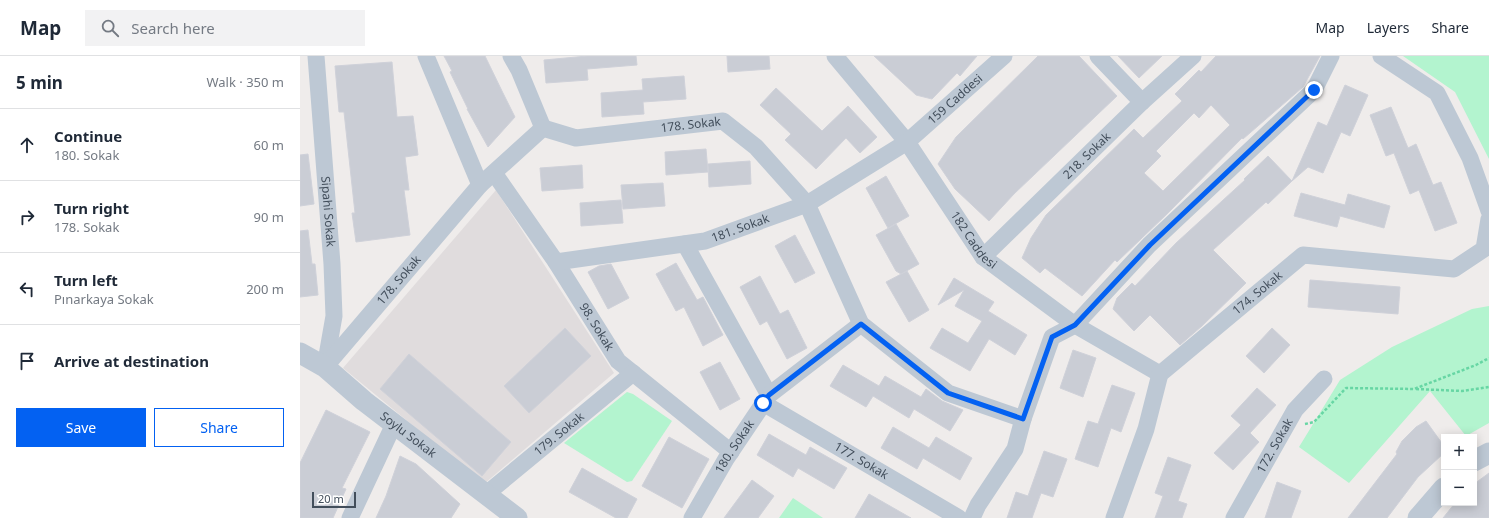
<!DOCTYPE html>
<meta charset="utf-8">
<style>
body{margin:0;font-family:"Noto Sans",sans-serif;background:#f2f2f3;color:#1f2937}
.controls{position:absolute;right:12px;bottom:12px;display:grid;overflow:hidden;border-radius:0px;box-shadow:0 2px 10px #0003}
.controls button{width:36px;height:36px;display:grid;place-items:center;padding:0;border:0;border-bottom:1px solid #e0e1e3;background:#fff;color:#1f2937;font:20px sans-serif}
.scale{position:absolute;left:12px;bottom:10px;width:44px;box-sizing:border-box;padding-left:4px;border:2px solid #424e5b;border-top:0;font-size:11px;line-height:14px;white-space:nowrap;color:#424e5b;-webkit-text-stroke:3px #fff;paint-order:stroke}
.stop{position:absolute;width:12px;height:12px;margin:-9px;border:3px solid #0361f2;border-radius:50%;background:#fff}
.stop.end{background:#0361f2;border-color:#fff;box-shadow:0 1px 4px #0008}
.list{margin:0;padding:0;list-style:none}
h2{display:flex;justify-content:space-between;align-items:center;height:52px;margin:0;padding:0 16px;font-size:17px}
h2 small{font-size:13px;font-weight:400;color:#747a83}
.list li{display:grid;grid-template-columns:26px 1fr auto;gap:12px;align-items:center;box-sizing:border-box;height:72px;padding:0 16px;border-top:1px solid #e0e1e3}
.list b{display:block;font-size:15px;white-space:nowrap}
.list p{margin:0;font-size:13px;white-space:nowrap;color:#747a83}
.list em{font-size:13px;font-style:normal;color:#747a83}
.actions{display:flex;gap:8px;padding:12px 16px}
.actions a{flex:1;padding:9px 0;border:1px solid #0361f2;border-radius:0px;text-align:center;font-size:14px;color:#0361f2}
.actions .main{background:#0361f2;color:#fff}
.icon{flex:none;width:22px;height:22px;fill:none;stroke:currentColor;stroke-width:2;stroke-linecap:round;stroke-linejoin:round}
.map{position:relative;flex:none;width:1189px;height:462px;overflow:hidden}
header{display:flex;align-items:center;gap:24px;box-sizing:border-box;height:56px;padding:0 20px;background:#fff;border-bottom:1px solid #e0e1e3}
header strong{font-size:19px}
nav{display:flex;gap:22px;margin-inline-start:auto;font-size:14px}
.search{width:280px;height:36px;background:#f2f2f3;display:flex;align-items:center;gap:10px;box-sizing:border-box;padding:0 14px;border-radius:0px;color:#747a83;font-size:15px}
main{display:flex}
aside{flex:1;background:#fff}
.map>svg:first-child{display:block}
.education{fill:#e0dcdd}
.green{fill:#b3f4cf}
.building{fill:#cacdd5;stroke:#cfd1d9;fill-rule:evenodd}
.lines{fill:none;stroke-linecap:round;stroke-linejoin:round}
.path{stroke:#67d6a4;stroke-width:2.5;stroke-dasharray:3 2;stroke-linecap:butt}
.minor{stroke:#bdc8d4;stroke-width:17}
.tertiary{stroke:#bdc8d4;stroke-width:21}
.route{stroke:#0361f2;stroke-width:5}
.labels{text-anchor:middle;stroke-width:4;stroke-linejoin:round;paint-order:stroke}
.street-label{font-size:12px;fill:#424e5b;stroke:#fff}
</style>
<header>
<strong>Map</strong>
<div class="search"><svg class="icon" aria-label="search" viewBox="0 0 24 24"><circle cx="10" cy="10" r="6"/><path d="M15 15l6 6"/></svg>Search here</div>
<nav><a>Map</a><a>Layers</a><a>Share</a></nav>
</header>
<main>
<aside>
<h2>5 min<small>Walk · 350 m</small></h2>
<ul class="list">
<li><svg class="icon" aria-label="ahead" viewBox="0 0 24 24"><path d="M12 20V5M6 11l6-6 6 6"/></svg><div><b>Continue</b><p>180. Sokak</p></div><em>60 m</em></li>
<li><svg class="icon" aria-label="right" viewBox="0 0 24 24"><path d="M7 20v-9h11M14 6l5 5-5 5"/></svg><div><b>Turn right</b><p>178. Sokak</p></div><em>90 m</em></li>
<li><svg class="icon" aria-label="left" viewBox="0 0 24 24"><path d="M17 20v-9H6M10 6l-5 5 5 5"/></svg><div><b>Turn left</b><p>Pınarkaya Sokak</p></div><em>200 m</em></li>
<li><svg class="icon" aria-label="arrive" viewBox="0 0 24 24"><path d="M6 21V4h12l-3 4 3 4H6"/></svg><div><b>Arrive at destination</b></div></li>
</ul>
<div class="actions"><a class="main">Save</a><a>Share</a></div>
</aside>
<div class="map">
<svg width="1189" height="462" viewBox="0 0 1189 462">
<rect width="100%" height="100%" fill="#efeceb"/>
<path class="education" d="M196,134L314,317L184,428L43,312Z"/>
<g class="green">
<path d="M1103,0H1189V103L1155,36Z"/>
<path d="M1189,250V367L1166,380L1130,335L1049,427L999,391L1040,324L1092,291L1172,253Z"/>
<path d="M327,336L333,338L372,365L332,425L327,426L264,387Z"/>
<path d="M493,442L523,462H479Z"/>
</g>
<g class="building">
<path d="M144,0H185L202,35L215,61L188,91L167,53H168L150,16L152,15Z"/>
<path d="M287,0H336L337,9L287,13L288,24L246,27L244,4Z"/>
<path d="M427,0H469L470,13L428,16Z"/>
<path d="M574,0H677L660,20L657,17L632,43L616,39Z"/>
<path d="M738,0H779L817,40L714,138L689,165L655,133L638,108L656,81Z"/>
<path d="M818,0H862L839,22Z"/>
<path d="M916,0H1020L1003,31L943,83L942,82L867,158L817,206L815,204L782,240L745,212L740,217L722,202L731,182L746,159L834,73L843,82L882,45L875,38L899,14L901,16ZM911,49L930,69L863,135L844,117L861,100L856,95L894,57L899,62Z"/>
<path d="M92,6L97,61L113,60L118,99L105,101L109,134H104L110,179L56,186L52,157H55L44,56H39L35,10Z"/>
<path d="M384,20L386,43L343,46L344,58L302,61L301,37L343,34L342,23Z"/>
<path d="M1045,29L1068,39L1050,80L1041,76L1023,117L1008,111L992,125L1018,66L1027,70Z"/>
<path d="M476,32L522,75L548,50L577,81L560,97L546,82L516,113L485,84L491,78L460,49Z"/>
<path d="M1091,51L1108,92L1116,88L1133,129L1141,126L1157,167L1135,175L1119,134L1110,138L1094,97L1086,100L1070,59Z"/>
<path d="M406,93L408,116L366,119L365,96Z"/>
<path d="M8,98L14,148L0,150V99Z"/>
<path d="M968,100L992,125L968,148L966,146L913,194L946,227L902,270L880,289L850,259L834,275L813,253L817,242L832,227L835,230L876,187L945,124L944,123Z"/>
<path d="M450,105L451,128L409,131L408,108Z"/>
<path d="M282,109L283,132L242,135L240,112Z"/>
<path d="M586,120L609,160L588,172L566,132Z"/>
<path d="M363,127L365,150L323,153L321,129Z"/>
<path d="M1001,137L1045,149L1048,138L1090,150L1084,172L1040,160L1037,171L994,160Z"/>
<path d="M321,144L323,167L281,170L280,147Z"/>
<path d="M596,168L619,208L601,218L596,215L576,179Z"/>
<path d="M8,174L12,208H15L18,239L0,241V175Z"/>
<path d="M495,179L515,217L495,227L475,190Z"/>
<path d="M376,207L397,244L403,241L423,279L403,290L384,251L376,255L356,218Z"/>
<path d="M311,208L329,242L308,253L288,216L299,210Z"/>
<path d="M607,215L629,254L609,266L586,226Z"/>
<path d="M460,220L480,258L488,254L507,292L487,303L467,265L460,269L440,231Z"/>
<path d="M654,222L694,246L688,255L727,279L715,299L689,283L670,315L630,292L642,272L668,287L682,265L655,250L664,234L638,249Z"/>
<path d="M1010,224L1100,231L1098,258L1008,251Z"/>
<path d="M265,272L291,300L229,357L204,330Z"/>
<path d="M972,272L990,289L964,317L946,300Z"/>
<path d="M773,294L796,302L783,341L760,332Z"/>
<path d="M109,298L211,386L182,420L80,333Z"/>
<path d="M420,306L440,343L420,354L400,316Z"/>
<path d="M543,309L579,330L585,320L621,341L626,333L642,345L663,354L650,375L614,353L609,362L573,340L566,351L530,330Z"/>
<path d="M812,329L835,337L821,376L811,372L798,411L775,403L788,365L798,368Z"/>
<path d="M957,332L976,349L950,377L959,386L933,414L914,397L941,369L931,360Z"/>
<path d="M26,354L70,376L42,432L46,433L33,462H0V407Z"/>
<path d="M1126,365L1144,390V397L1118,421L1087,462H1048L1097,398L1096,396L1102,385L1116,371Z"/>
<path d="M593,371L629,392L636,381L672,402L660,424L623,402L617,413L581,392Z"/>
<path d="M469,378L506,399L510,391L547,412L534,433L498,412L493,421L457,399Z"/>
<path d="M369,381L409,403L382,452L342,430Z"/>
<path d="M744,395L767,403L753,441L741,437L732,462H707L716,436L728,440Z"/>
<path d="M100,400L116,408L160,448L151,462H76L86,440Z"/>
<path d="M868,401L891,409L878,445L887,448L882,462H855L863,440L855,437Z"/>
<path d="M282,412L337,443L327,462H316L269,436Z"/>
<path d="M1189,417V462H1143L1155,447H1174V428Z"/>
<path d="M452,424L474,440L458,462H424Z"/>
<path d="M977,426L1001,435L991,462H965Z"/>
<path d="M569,438L611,462H555Z"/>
</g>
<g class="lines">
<g class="path">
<path d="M1116,333L1162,335L1189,331"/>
<path d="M1005,368L1014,366L1046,332L1114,333L1176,309L1189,302"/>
</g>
<g class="minor">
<path id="s1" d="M16,0L32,208L34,260L25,311"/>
<path d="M126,0L180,129"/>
<path d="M211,0L219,14L243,72"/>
<path id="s2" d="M535,0L607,86L683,201L775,269L860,318"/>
<path d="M798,0L842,46"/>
<path d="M1081,0L1137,37L1170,102L1189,155"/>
<path id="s3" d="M243,72L276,82L423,65L456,91L507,148L561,268L648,337L723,363"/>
<path id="s4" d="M194,117L256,206L318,305L431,396"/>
<path d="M385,188L469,339"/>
<path id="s5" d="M683,201L842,46L893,0"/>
<path id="s6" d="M256,206L405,185L507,148L607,86L704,0"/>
<path id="s7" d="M25,311L180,129L243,72"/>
<path id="s8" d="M463,347L659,462"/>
<path id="s9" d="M185,439L333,317"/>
<path d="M50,462L94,368"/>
<path id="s10" d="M392,462L426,403L469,339L561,268"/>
<path d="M672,462L678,449L715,393L723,363L752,281L775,269L849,189L1014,34L1031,0"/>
<path id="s11" d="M814,462L846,373L860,318L1003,199L1154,213L1184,193L1189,163"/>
<path id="s12" d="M934,462L995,354L1024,323"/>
</g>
<g class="tertiary">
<path id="s13" d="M0,297L25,311L64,345L217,462"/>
<path d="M1174,405L1189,397"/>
<path d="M1118,462L1144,432"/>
</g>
</g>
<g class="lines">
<path class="route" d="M463,347L469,339L561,268L648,337L723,363L752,281L775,269L850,189L1014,34"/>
</g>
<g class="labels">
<g class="street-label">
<text dy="4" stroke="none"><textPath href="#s6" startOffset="441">159 Caddesi</textPath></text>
<text dy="4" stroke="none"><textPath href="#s3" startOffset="150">178. Sokak</textPath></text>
<text dy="4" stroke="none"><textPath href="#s5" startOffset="145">218. Sokak</textPath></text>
<text dy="4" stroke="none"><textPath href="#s1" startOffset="156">Sipahi Sokak</textPath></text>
<text dy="4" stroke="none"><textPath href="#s6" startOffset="188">181. Sokak</textPath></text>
<text dy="4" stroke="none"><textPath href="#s2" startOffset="231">182 Caddesi</textPath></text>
<text dy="4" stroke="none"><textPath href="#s7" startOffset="114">178. Sokak</textPath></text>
<text dy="4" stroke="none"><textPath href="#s11" startOffset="278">174. Sokak</textPath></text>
<text dy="4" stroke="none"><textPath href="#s4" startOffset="185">98. Sokak</textPath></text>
<text dy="4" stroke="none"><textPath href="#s9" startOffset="96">179. Sokak</textPath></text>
<text dy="4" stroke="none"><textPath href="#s13" startOffset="136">Soylu Sokak</textPath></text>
<text dy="4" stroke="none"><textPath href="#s12" startOffset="83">172. Sokak</textPath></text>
<text dy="4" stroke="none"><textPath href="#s10" startOffset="83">180. Sokak</textPath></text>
<text dy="4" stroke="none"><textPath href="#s8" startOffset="114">177. Sokak</textPath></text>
</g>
</g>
</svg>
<div class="controls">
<button>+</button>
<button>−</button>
</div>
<div class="scale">20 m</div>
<div class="stop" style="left:463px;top:347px"></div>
<div class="stop end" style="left:1014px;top:34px"></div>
</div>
</main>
